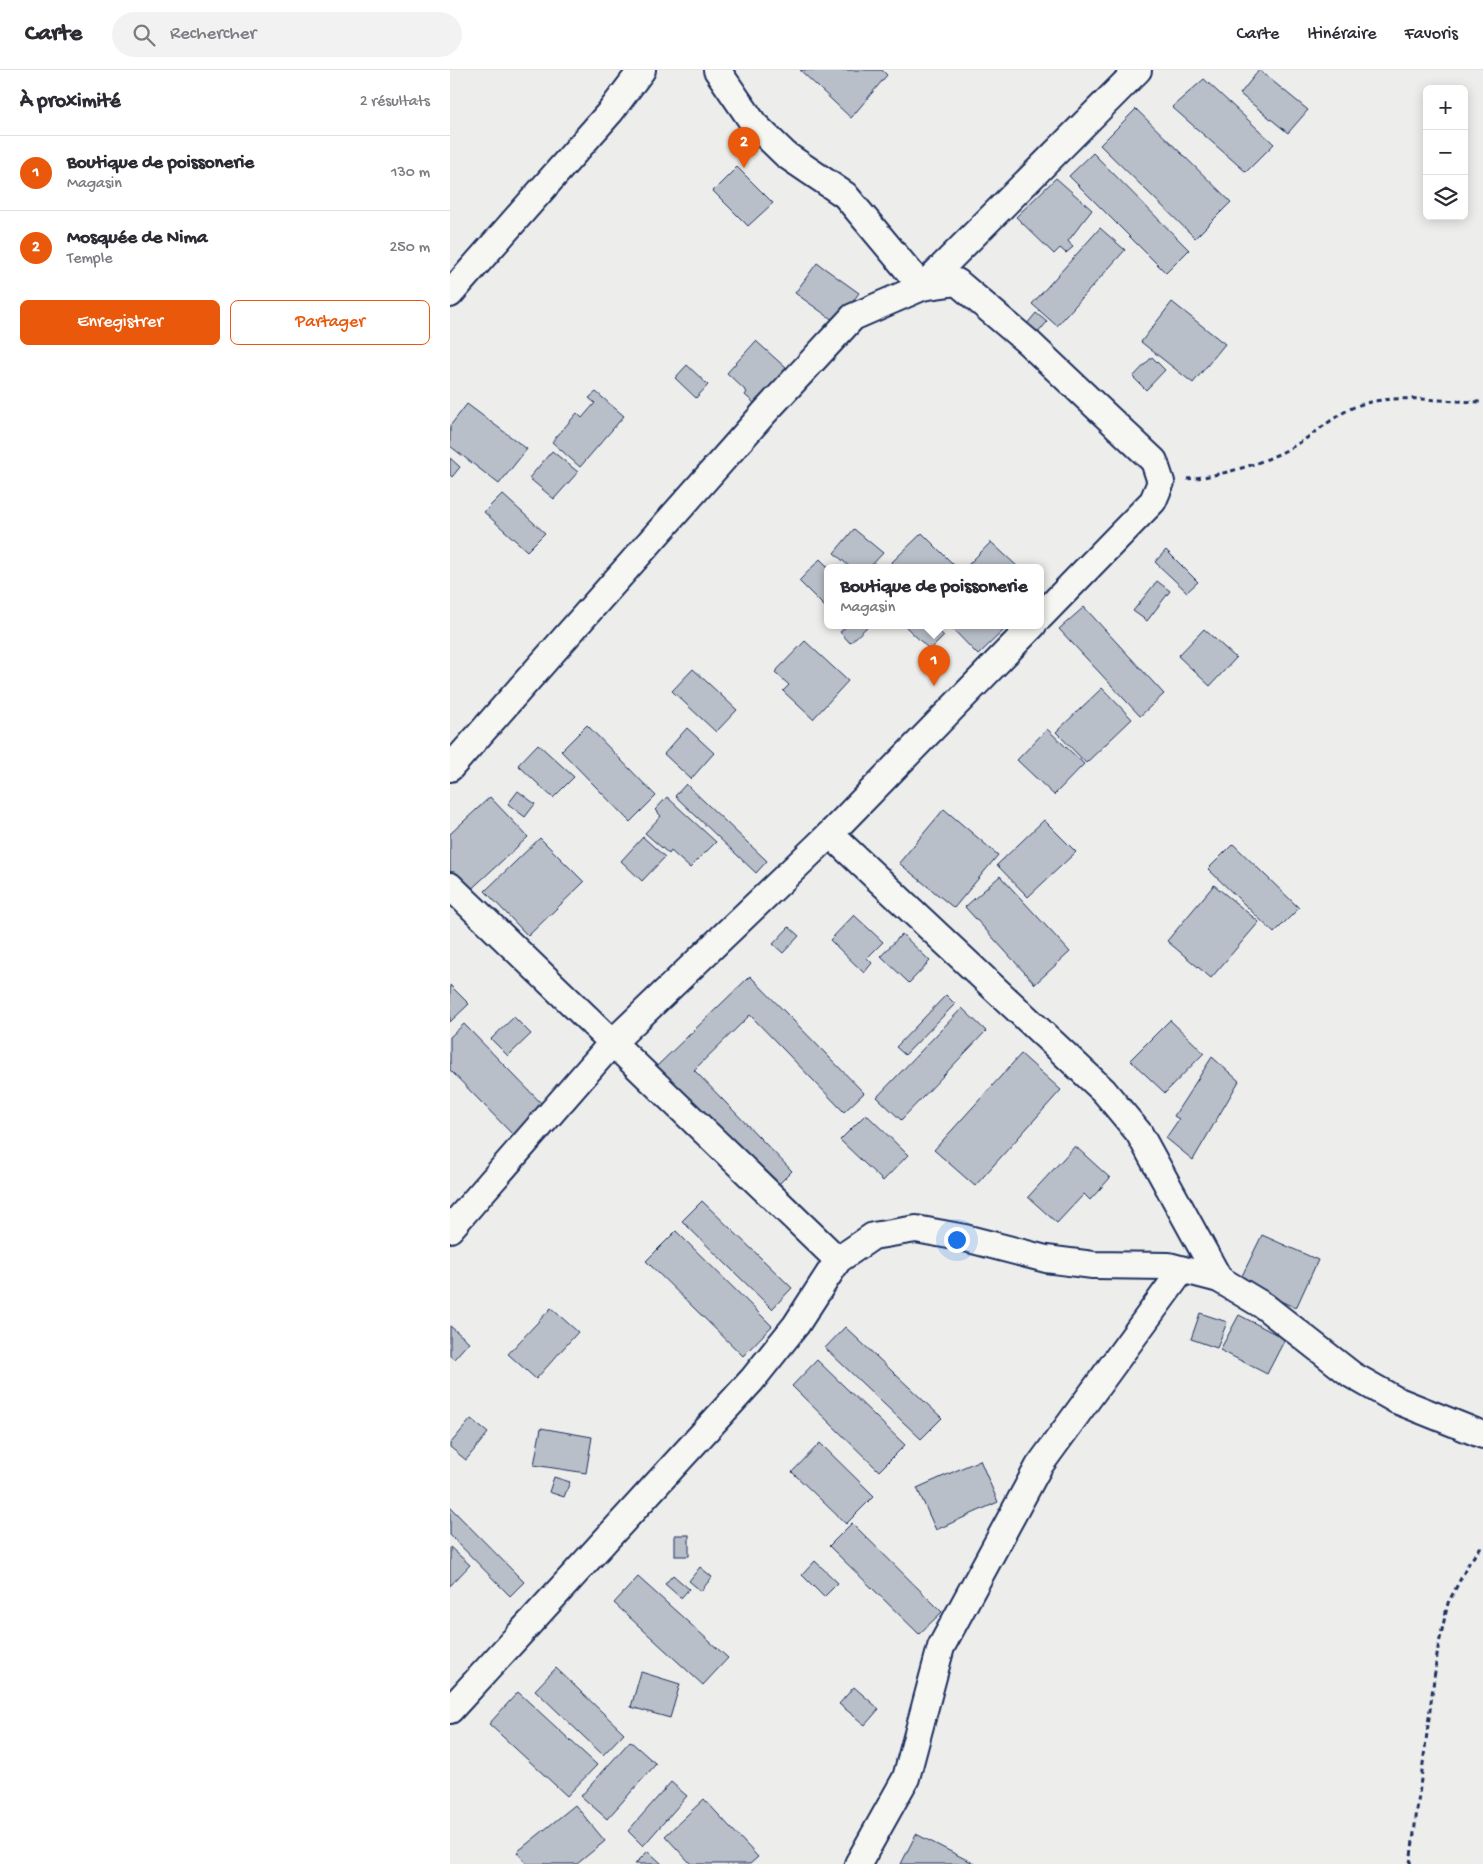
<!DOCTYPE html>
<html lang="fr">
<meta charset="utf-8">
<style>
body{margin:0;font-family:"Gochi Hand",sans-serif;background:#f2f2f3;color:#2b2b33}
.controls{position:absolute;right:15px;top:15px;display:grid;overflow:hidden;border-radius:8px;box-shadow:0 2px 12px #0003}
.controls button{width:45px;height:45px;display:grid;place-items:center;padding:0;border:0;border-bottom:1px solid #e1e1e2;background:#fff;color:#2b2b33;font:25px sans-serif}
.you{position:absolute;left:506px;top:1169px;width:18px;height:18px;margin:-12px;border:4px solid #fff;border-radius:50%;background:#1a73e8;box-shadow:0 0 0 8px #1a73e833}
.badge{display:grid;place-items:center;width:32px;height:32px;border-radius:50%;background:#ea580c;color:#fff;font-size:16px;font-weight:700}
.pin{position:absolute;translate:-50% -41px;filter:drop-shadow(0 1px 2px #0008)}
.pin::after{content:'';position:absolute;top:26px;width:18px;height:15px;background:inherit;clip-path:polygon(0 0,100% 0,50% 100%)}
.popup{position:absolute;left:374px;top:494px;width:220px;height:65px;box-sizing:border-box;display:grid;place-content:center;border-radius:8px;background:#fff;filter:drop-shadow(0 1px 4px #0005);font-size:16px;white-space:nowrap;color:#7c7c81}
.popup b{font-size:19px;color:#2b2b33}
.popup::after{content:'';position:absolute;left:50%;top:100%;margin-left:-10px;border:10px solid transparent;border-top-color:#fff}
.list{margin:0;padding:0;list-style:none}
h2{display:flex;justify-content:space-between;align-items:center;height:65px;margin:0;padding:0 20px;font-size:21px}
h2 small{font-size:16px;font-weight:400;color:#7c7c81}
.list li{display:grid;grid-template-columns:32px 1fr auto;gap:15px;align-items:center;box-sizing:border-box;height:75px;padding:0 20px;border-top:1px solid #e1e1e2}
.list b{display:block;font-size:19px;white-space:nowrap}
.list p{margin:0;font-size:16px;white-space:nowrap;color:#7c7c81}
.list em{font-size:16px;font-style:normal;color:#7c7c81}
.actions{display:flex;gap:10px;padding:15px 20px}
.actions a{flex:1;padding:11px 0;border:1px solid #ea580c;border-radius:8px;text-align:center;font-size:18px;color:#ea580c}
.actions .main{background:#ea580c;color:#fff}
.icon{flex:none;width:28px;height:28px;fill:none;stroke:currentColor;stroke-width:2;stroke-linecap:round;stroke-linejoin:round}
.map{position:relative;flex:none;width:1033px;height:1794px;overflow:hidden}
header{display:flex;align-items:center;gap:30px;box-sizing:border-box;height:70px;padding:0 25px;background:#fff;border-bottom:1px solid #e1e1e2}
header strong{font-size:24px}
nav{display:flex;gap:28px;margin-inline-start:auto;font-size:18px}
.search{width:350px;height:45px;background:#f2f2f3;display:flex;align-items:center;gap:12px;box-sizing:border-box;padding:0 18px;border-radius:28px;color:#7c7c81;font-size:19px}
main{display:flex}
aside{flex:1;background:#fff}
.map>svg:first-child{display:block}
.building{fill:#b9bfc8;stroke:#1b2f5e}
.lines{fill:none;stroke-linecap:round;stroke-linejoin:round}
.minor-casing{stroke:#1b2f5e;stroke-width:30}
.path{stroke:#1b2f5e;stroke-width:3;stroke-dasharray:5 4;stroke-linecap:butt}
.minor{stroke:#f6f6f2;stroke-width:26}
</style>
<header>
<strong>Carte</strong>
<div class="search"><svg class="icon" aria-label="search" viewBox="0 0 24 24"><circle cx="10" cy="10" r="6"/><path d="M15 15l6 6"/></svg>Rechercher</div>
<nav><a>Carte</a><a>Itinéraire</a><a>Favoris</a></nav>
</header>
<main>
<aside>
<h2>À proximité<small>2 résultats</small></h2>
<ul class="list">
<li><span class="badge">1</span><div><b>Boutique de poissonerie</b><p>Magasin</p></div><em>130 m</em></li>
<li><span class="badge">2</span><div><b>Mosquée de Nima</b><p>Temple</p></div><em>250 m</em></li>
</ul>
<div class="actions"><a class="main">Enregistrer</a><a>Partager</a></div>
</aside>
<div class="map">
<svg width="1033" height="1794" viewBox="0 0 1033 1794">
<rect width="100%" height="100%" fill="#edeeec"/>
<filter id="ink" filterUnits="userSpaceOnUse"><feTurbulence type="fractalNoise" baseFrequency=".02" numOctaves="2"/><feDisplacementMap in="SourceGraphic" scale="10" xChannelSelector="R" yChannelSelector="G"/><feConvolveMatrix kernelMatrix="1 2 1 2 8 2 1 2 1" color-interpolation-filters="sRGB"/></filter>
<g filter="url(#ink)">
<g class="building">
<path d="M350,0H432L437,5L401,48Z"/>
<path d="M809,0L858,40L838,63L790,24Z"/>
<path d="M754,9L824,74L796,102L722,37Z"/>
<path d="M686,39L781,132L745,168L650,75Z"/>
<path d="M643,83L739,180L716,203L619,106Z"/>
<path d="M287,97L323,133L298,156L263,121Z"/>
<path d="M606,108L642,140L618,171L623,177L616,183L610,178L604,184L566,147Z"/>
<path d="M650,158L675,180L607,256L582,234Z"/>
<path d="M367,193L409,223L387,253L345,223Z"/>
<path d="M722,232L775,274L743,313L691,272Z"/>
<path d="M586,243L597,252L587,264L576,255Z"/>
<path d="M306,271L336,298L304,333L295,325L297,322L277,303Z"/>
<path d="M702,287L715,300L696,320L683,307Z"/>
<path d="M237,295L258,315L246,328L225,308Z"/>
<path d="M146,322L174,346L130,397L102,372L127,343L132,348L145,333L139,328Z"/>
<path d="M17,334L77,379L49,414L0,376V356Z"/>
<path d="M102,381L128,402L104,429L79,408Z"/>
<path d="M0,388L10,397L2,407L0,405Z"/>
<path d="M52,424L95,463L77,481L34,442Z"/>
<path d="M404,459L433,483L420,497H400L384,483Z"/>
<path d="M472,463L506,497H443L440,494Z"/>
<path d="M541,472L568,497H516Z"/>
<path d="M716,480L748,512L737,522L705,492Z"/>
<path d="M370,489L378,497L377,539L349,511Z"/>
<path d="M707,511L720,521L697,551L683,541Z"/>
<path d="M634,537L714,624L690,646L609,559Z"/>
<path d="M398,555H419L400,573L390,562Z"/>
<path d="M454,555H483L494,566L480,580Z"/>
<path d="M499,555H559L528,585Z"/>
<path d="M754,559L786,588L760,616L728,586Z"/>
<path d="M355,571L398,611L363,649L333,621L339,615L325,602Z"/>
<path d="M243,599L287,640L266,662L222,621Z"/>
<path d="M652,618L682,649L636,693L606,662Z"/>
<path d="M137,655L206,726L180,752L111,681Z"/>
<path d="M237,658L264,683L241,709L214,684Z"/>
<path d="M597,659L634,694L604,725L567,690Z"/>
<path d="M88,674L124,707L103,728L68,695Z"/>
<path d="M236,714L317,791L306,803L225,726Z"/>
<path d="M68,721L85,734L75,747L58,734Z"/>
<path d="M40,727L78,767L17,823L0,805V764Z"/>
<path d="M217,727L266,772L240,798L221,781L219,784L195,763L211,746L205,740Z"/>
<path d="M494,739L548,785L504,838L449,793Z"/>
<path d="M594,750L626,782L578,827L547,795Z"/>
<path d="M193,767L215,787L192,811L171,791Z"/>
<path d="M90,768L134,812L78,866L35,821Z"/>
<path d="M783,774L849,838L824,863L758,799Z"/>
<path d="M550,806L620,882L585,914L515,837Z"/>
<path d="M764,815L809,852L761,908L717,871Z"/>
<path d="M404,845L433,872L417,888L422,893L414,903L380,870Z"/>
<path d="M339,857L349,866L333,883L323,874Z"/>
<path d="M452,864L480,891L459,913L431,886Z"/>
<path d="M300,906L414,1023L394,1042L300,945L244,1000L342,1101L326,1117L207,996Z"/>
<path d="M0,915L19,934L0,952Z"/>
<path d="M496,925L505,934L455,985L446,977Z"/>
<path d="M512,938L536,961L451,1050L427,1027Z"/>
<path d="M64,947L81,964L58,986L41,969Z"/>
<path d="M720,950L754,983L715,1023L680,990Z"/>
<path d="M14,954L97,1039L66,1068L0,1000V967Z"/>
<path d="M571,984L611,1020L525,1116L484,1080Z"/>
<path d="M762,987L789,1011L743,1090L716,1068L729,1049L724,1046Z"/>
<path d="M416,1044L458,1085L433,1111L390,1070Z"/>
<path d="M625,1076L660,1108L640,1130L634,1124L607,1153L578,1127Z"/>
<path d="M252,1131L342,1218L322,1239L232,1151Z"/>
<path d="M226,1161L322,1256L293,1286L196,1191Z"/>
<path d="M812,1165L868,1190L846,1238L789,1212Z"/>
<path d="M101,1238L128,1262L86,1309L58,1284Z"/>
<path d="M750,1243L777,1252L767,1278L741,1269Z"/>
<path d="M789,1245L835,1269L817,1304L770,1280Z"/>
<path d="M0,1256L19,1272L4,1289L0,1286Z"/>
<path d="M395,1257L492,1348L471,1369L375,1278Z"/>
<path d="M367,1290L455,1375L429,1401L342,1316Z"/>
<path d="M21,1349L38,1363L16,1390L0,1377V1374Z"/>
<path d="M91,1358L142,1367L136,1403L84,1395Z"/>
<path d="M370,1373L424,1426L396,1454L342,1402Z"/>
<path d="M530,1390L548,1432L486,1460L467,1418Z"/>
<path d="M104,1407L120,1412L114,1427L99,1422Z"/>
<path d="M0,1437L74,1512L60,1526L0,1465Z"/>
<path d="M402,1453L492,1542L469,1564L379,1476Z"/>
<rect x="225" y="1465" width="14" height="21"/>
<path d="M0,1477L20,1495L0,1516Z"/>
<path d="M365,1491L388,1513L374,1527L352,1505Z"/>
<path d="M250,1497L262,1507L251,1521L239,1511Z"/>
<path d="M223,1505L239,1519L231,1528L215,1514Z"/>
<path d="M188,1507L278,1588L253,1615L164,1533Z"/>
<path d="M106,1598L174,1663L153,1685L85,1620Z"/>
<path d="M191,1602L230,1614L220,1648L181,1637Z"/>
<path d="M404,1617L429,1639L415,1655L389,1634Z"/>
<path d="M68,1622L147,1695L117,1726L39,1654Z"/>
<path d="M180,1671L206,1694L157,1749L131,1726Z"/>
<path d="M221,1712L237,1726L193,1776L178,1761Z"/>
<path d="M254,1729L308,1787L300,1794H241L215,1766Z"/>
<path d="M125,1735L155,1771L127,1794H77L67,1782Z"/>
<path d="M466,1764L525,1794H451Z"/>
<path d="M198,1781L212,1794H185Z"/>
</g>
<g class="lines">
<g class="minor-casing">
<g id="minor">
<path d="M267,0L304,54L336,85L395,125L472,217L688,0"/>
<path d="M0,224L161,41L192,0"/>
<path d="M0,698L315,342L403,247L472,217L507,212L579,273L704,391L711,412L703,431L590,547"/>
<path d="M380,764L654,1021L689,1063L769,1209"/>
<path d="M0,816C129,941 260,1065 388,1190"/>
<path d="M0,1159L162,973L380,764L583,555"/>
<path d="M0,1640L302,1310L346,1255L388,1190L423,1166L466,1159L515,1168L596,1189L643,1195L719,1196L769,1209L814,1236L902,1305L946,1330L1033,1365"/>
<path d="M408,1794L456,1708L491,1577L589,1396L732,1200"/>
</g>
</g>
<g class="path">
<path d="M737,409C772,406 819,392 849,373C867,362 884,346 904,337C940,322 993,332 1033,332"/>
<path d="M960,1794L988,1578L998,1533L1019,1493L1033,1474"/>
</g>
<use href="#minor" class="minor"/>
</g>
</g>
</svg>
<div class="controls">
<button>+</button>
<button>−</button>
<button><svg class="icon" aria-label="layers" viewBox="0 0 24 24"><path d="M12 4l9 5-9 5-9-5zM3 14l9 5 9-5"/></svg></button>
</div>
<div class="you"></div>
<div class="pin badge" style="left:484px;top:616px">1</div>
<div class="popup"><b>Boutique de poissonerie</b>Magasin</div>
<div class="pin badge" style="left:294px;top:98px">2</div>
</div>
</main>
